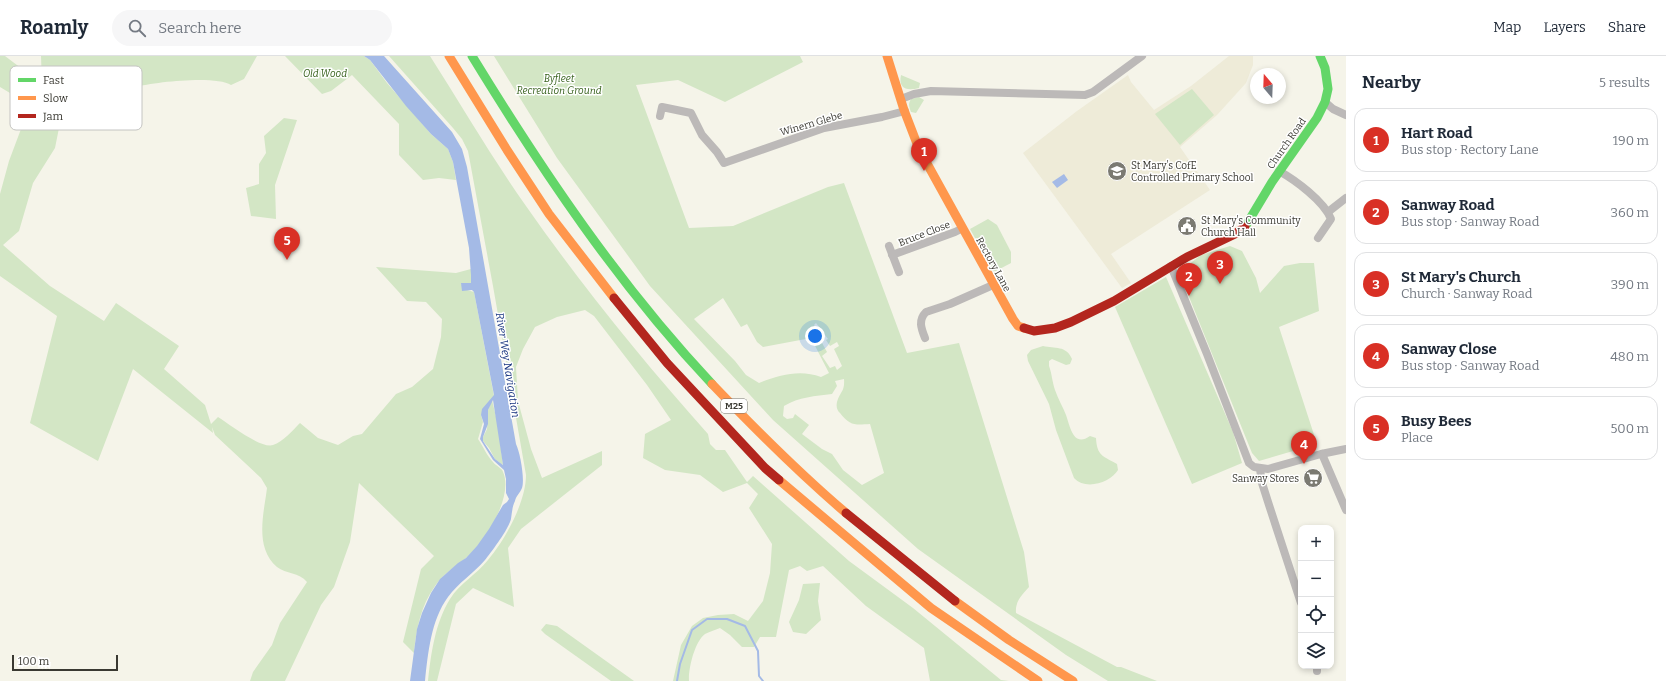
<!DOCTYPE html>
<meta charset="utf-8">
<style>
body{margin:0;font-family:Bitter,serif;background:#f6f6f7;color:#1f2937}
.controls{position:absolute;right:12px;bottom:12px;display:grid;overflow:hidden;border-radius:8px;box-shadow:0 2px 6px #0003}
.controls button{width:36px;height:36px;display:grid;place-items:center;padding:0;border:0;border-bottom:1px solid #e0e1e3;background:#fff;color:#1f2937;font:20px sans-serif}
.compass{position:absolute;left:1250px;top:12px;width:36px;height:36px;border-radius:50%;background:#fff;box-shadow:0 2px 6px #0003;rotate:341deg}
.scale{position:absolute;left:12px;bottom:10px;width:106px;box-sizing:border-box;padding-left:4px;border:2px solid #3a3932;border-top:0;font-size:11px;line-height:14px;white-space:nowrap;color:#3a3932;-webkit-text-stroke:3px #fff;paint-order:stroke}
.you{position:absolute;left:815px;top:280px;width:14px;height:14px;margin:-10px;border:3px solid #fff;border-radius:50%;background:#1a73e8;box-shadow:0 0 0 6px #1a73e833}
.badge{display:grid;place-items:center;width:26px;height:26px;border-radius:50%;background:#d93025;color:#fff;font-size:13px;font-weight:700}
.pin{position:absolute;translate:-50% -33px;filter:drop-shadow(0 1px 2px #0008)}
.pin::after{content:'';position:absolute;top:21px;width:14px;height:12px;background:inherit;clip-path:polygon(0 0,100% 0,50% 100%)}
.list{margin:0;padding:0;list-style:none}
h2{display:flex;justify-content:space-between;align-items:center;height:52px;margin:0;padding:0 16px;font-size:17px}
h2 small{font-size:13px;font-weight:400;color:#747a83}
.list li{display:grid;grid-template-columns:26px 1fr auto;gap:12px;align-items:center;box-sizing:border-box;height:64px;margin:0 8px 8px;padding:0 8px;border:1px solid #e0e1e3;border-radius:12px}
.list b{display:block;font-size:15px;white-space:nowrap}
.list p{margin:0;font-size:13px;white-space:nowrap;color:#747a83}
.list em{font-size:13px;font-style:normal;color:#747a83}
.icon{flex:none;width:22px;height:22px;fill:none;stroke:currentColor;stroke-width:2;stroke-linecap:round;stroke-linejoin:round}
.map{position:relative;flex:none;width:1346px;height:625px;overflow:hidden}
header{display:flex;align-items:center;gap:24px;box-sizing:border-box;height:56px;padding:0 20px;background:#fff;border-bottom:1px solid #e0e1e3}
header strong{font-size:19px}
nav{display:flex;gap:22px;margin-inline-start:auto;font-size:14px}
.search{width:280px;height:36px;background:#f6f6f7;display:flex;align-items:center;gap:10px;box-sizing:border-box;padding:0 14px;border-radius:22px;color:#747a83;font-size:15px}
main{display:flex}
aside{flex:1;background:#fff}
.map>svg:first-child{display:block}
.built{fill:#eeebd8}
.green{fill:#d3e6c5;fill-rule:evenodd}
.water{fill:#a4bae6;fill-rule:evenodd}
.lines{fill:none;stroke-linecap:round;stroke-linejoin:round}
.stream{stroke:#a4bae6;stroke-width:2}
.street{stroke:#bcb9b8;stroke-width:8}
.fast{stroke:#63d668;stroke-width:9}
.slow{stroke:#ff974d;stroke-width:9}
.jam{stroke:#b3261e;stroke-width:9}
.labels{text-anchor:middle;stroke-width:3;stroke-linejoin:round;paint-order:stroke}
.shield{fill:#fff;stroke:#757470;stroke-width:1}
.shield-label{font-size:9px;font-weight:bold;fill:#3a3932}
.park-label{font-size:10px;font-style:italic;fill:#38621e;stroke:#fff}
.street-label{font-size:10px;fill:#3a3932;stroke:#fff}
.poi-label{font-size:10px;fill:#3a3932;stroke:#fff;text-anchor:start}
.water-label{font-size:11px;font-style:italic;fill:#13307d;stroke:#fff}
.key{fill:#fff;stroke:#c4c4c2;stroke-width:1}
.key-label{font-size:11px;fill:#3a3932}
</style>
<header>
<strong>Roamly</strong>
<div class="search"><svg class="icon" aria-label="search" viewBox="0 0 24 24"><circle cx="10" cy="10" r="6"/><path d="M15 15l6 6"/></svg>Search here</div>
<nav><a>Map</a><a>Layers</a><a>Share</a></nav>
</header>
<main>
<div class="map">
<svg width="1346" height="625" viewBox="0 0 1346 625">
<rect width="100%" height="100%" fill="#f5f4e9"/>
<path class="built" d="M1229,0H1253V9L1246,27L1217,59L1180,91L1210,134L1111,198L1131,227L1122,232L1023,97L1077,55L1128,19L1131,26L1154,54L1191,30Z"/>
<g class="green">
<path d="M0,0H5L42,28L41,0H257L244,23L231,29C216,19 154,26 135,31C124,34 111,41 100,41C88,41 80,37 71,33L65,42L55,92L33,127L19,175L3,189L50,230L104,265L116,247L179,290L164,313L205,349L211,368L218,361C229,368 261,393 273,389C283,386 293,374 300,367L318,382L338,389L353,380L362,378L396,338L412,331L433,313L441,281L442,263L426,246L407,245L376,211L456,217L471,213V227L461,228L467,234L474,236L494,340L481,359L483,366L478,383C483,390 487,400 493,406C496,410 502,412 503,416C514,440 485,487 466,502C454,512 444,517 435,530C421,549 416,574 414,597L403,586L421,513L434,500L359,427L350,486L334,531L321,549L285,625H250L253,616L272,589L280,567L307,526C299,516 286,518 277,511C254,491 264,457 267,432L261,422L215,379L212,371L213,377L133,313L98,405L30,367L57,260L0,220V138L9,105L30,49L0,31Z"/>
<path d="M285,0H364L370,4L387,27L431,78L448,93L453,106L456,124L439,122L423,124L399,99V68L352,19L331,35L322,38Z"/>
<path d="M389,0H430C462,50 492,102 526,150C582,230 643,305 708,378L710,388L716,394H725L747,426L753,420L849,505L913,552L1001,624L1009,625H930L924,592L866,550L823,510L807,515L800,510L789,514L776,581H760L754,591H742L730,579L720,572C715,574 709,576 705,578C695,585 688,613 689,625H673L681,589L692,570L703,562L718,559L734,558L748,565L763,545L770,517L772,488L749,452L758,438L747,427L723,436L700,419L665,414L643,402L645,378L671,364L647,329L594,260L585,254L557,261L535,271L523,293L516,311L518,345L531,393L542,422L602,395V409L521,473L508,492L514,551L473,532L456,548L437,625H428C431,598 435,567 450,543C459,528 477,518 488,504C505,484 526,446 526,419L493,230L468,95L462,83L453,72Z"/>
<path d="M494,0H800L803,6L725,46L678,24L636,29L689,172L733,170L828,131L844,127L907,297L959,287L1024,496L1029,531C1022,539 1015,545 1016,557L1117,611H1121L1157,625H1108L1066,599L918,493L773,364L650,230L557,102ZM723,242L741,271L747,268L757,286L763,291L811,282L829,317L821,321C800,313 779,319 759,327L746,319L735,305L694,263ZM816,267L828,283L826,284L830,290L837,286L839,290L834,293L842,310L837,314L835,310L830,312L822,300L827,296L821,285L817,287L810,276L816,272L814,269ZM844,323C845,336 840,335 837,346C836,351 837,354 840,357C850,370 855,369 870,368L884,417L862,429L843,414L832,398L822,393L802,378L809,369L795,358L793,362L787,363L783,360L784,350C799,341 815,340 832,338L837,330L835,325Z"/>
<path d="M901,19L920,27L919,32C907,35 898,33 901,19Z"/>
<path d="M1192,33L1214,59L1180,89L1155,58Z"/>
<path d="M919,41L924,44L916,57L911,56C909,50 908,48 911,43Z"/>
<path d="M284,62L297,64L275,129L276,163L251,160L246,132L259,128V108L266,97L264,80Z"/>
<path d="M988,163L997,169L1011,196V207L994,216L970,173Z"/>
<path d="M1230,190L1242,195L1256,222L1260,237L1284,210L1300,207H1314L1319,255L1279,271L1317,388L1259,405L1252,397L1179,216L1201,199Z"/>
<path d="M1166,221L1233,376L1242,407L1192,428L1115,251Z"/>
<path d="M1043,290C1055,293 1066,289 1072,303L1070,308L1066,309L1052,303L1049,305V310C1052,318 1052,325 1055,334C1058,343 1063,351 1066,359C1070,370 1073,392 1090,380L1096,382C1097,400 1103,400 1117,408L1118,414C1111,426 1086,435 1074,422L1056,374L1049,348L1028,305L1027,299L1031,294Z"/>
<path d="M492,344L498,369L503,409L495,403L489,392L483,385V381L487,373L488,354Z"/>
<path d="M820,527L818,545L821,564L806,578L793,576L789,566L799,544L803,528Z"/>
<path d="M546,568L557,570L634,625H611L545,578L541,574Z"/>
</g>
<g class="water">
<path d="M364,0H384L452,76L462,93L467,111L516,388C520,396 525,423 522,432C520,437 516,440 515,445C512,451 512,457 511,463C508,474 492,495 485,504C474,517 458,527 448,541C431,564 428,597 425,625H410L417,573L422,557L431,537L440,523L458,507L466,502L477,490L489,473L503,449L507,446L509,443L506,437V423L504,414L493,404L480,383L484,368L481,359L482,353L494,339L474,236L472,234L462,235L461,227H471V219L469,192L453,106L448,93L431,78L406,50L370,4ZM493,344L503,409L495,403L483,385V381L488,368V354Z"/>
<path d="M1064,118L1068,124L1057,132L1052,126Z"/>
</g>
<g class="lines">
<path class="stream" d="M677,625L680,608L692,574L707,563H727L745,570L758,595L759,620L763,625"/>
<g class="street">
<path d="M901,43L914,38L931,35L1085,39L1093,36L1142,0"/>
<path d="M1325,46L1333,53L1346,59"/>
<path d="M660,60L662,51L691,57L702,79L717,96L724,107L824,72L882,61L905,55"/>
<path d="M1279,115C1295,124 1324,145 1331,163L1318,182"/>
<path d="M1328,156L1346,142"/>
<path d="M889,190L899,216"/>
<path d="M892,199L955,176L961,173"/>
<path d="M1171,210L1207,298L1249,407L1254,411L1268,413L1321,398L1346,393"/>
<path d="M925,282C921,272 918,264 926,256L950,248L993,229"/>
<path d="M1322,398L1346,454"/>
<path d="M1260,413L1262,427L1269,449L1301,547"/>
<path d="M1317,610V615"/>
</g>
<g class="fast">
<path d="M472,0C543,116 619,229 712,328"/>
<path d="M1245,171L1272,126L1317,62L1325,46L1328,33L1325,12L1320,0"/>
</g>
<g class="slow">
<path d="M449,0L507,94L549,158L614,242"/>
<path d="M887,0L904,54L919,93L1013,263L1018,270L1024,272"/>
<path d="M712,328C755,373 799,417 846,457"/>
<path d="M779,424L931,552L1038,625"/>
<path d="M955,545L1009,584L1073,625"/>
</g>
<g class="jam">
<path d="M614,242L667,307L765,412L779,424"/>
<path d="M1024,272L1034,275L1055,272L1071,266L1114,245L1187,201L1235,178L1245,171"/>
<path d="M846,457L955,545"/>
</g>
</g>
<defs>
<g id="school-disc" transform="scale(1)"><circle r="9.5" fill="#7b7a72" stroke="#fff"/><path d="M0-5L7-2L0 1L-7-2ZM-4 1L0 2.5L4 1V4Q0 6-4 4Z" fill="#fff"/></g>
<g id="civic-disc" transform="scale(1)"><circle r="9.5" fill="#7b7a72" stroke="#fff"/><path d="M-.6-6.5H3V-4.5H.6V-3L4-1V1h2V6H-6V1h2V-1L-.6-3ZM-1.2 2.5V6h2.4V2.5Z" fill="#fff"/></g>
<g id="supermarket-disc" transform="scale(1)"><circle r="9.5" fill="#7b7a72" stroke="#fff"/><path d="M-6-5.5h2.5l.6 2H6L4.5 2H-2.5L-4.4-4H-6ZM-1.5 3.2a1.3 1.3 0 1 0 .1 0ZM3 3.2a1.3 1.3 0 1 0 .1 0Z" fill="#fff"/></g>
</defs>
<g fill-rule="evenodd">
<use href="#school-disc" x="1117" y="115"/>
<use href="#civic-disc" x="1187" y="170"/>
<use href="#supermarket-disc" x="1313" y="422"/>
</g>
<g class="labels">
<rect class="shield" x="721" y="343" width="26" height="14" rx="3"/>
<g class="shield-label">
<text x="734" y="353">M25</text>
</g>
<g class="park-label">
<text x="325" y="21">Old Wood</text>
<text x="559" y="26">Byfleet<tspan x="559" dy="12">Recreation Ground</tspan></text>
</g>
<g class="street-label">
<text transform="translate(811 67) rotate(-16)" y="4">Winern Glebe</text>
<text transform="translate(1286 87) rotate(-55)" y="4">Church Road</text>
<text transform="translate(924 177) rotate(-21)" y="4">Bruce Close</text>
<text transform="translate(994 208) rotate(61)" y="4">Rectory Lane</text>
</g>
<g class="poi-label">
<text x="1131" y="113">St Mary's CofE<tspan x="1131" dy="12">Controlled Primary School</tspan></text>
<text x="1201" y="168">St Mary's Community<tspan x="1201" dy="12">Church Hall</tspan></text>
<text x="1299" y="426" text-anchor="end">Sanway Stores</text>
</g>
<g class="water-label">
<text transform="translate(508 309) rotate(81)" y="4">River Wey Navigation</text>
</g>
</g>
<rect x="10" y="10" width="132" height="64" rx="6" class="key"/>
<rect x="18" y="22" width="18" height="4" fill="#63d668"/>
<rect x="18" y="40" width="18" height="4" fill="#ff974d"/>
<rect x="18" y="58" width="18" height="4" fill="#b3261e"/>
<g class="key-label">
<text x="43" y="28">Fast</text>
<text x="43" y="46">Slow</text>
<text x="43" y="64">Jam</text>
</g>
</svg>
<div class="controls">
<button>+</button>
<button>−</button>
<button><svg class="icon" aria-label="locate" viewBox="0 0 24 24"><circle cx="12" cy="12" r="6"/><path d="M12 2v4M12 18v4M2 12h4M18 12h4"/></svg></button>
<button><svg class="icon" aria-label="layers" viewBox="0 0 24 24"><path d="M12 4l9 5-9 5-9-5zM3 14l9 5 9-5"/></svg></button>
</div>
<svg class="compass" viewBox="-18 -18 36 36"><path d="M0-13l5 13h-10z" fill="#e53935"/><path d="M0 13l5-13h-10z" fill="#747a83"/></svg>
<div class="scale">100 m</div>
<div class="you"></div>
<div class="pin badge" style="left:924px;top:115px">1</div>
<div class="pin badge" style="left:1189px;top:240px">2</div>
<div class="pin badge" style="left:1220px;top:228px">3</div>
<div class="pin badge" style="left:1304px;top:408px">4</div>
<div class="pin badge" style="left:287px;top:204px">5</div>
</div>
<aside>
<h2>Nearby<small>5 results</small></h2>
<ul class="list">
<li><span class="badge">1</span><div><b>Hart Road</b><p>Bus stop · Rectory Lane</p></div><em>190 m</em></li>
<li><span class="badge">2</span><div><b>Sanway Road</b><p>Bus stop · Sanway Road</p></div><em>360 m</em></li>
<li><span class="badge">3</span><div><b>St Mary's Church</b><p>Church · Sanway Road</p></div><em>390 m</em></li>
<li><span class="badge">4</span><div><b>Sanway Close</b><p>Bus stop · Sanway Road</p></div><em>480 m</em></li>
<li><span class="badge">5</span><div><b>Busy Bees</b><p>Place</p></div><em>500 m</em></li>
</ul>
</aside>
</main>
